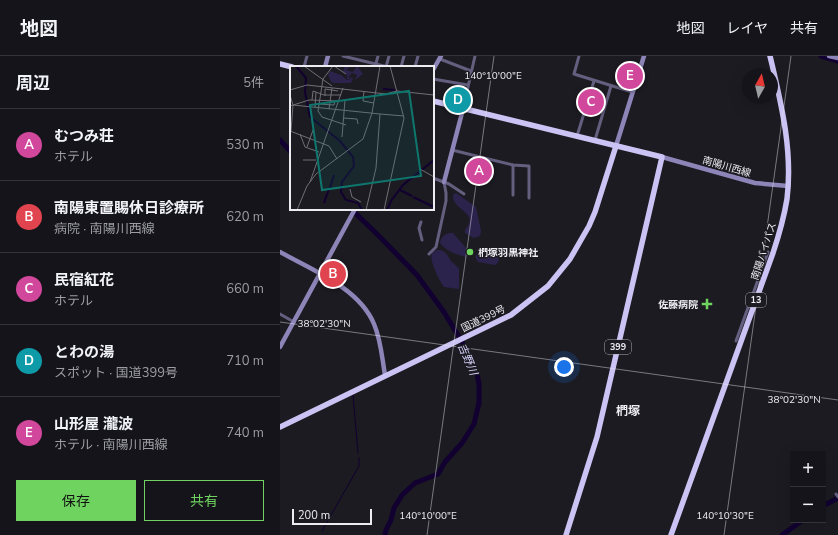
<!DOCTYPE html>
<html lang="ja">
<meta charset="utf-8">
<style>
body{margin:0;font-family:"Nunito Sans","Noto Sans JP",sans-serif;background:#1e1d23;color:#f1f3f6}
.controls{position:absolute;right:12px;bottom:12px;display:grid;overflow:hidden;border-radius:0px;box-shadow:0 4px 16px #0002}
.controls button{width:36px;height:36px;display:grid;place-items:center;padding:0;border:0;border-bottom:1px solid #343339;background:#15141a;color:#f1f3f6;font:20px sans-serif}
.compass{position:absolute;left:462px;top:12px;width:36px;height:36px;border-radius:50%;background:#15141a;box-shadow:0 4px 16px #0002;rotate:8deg}
.scale{position:absolute;left:12px;bottom:10px;width:80px;box-sizing:border-box;padding-left:4px;border:2px solid #ececf1;border-top:0;font-size:11px;line-height:14px;white-space:nowrap;color:#ececf1;-webkit-text-stroke:3px #1c1b22;paint-order:stroke}
.you{position:absolute;left:284px;top:311px;width:14px;height:14px;margin:-10px;border:3px solid #fff;border-radius:50%;background:#1a73e8;box-shadow:0 0 0 6px #1a73e833}
.badge{display:grid;place-items:center;width:26px;height:26px;border-radius:50%;background:#6fd35f;color:#fff;font-size:13px;font-weight:700}
.pin{position:absolute;translate:-50% -50%;border:2px solid #fff;box-shadow:0 1px 4px #0006}
.list{margin:0;padding:0;list-style:none}
h2{display:flex;justify-content:space-between;align-items:center;height:52px;margin:0;padding:0 16px;font-size:17px}
h2 small{font-size:13px;font-weight:400;color:#9d9ea2}
.list li{display:grid;grid-template-columns:26px 1fr auto;gap:12px;align-items:center;box-sizing:border-box;height:72px;padding:0 16px;border-top:1px solid #343339}
.list b{display:block;font-size:15px;white-space:nowrap}
.list p{margin:0;font-size:13px;white-space:nowrap;color:#9d9ea2}
.list em{font-size:13px;font-style:normal;color:#9d9ea2}
.actions{display:flex;gap:8px;padding:12px 16px}
.actions a{flex:1;padding:9px 0;border:1px solid #6fd35f;border-radius:0px;text-align:center;font-size:14px;color:#6fd35f}
.actions .main{background:#6fd35f;color:#111}
.map{position:relative;flex:none;width:558px;height:479px;overflow:hidden}
header{display:flex;align-items:center;gap:24px;box-sizing:border-box;height:56px;padding:0 20px;background:#15141a;border-bottom:1px solid #343339}
header strong{font-size:19px}
nav{display:flex;gap:22px;margin-inline-start:auto;font-size:14px}
main{display:flex}
aside{flex:1;background:#15141a}
.map>svg:first-child{display:block}
.green{fill:#2c234c}
.lines{fill:none;stroke-linecap:round;stroke-linejoin:round}
.stream{stroke:#110030;stroke-width:1}
.river{stroke:#110030;stroke-width:5}
.street{stroke:#645f7f;stroke-width:3}
.secondary{stroke:#8d85b8;stroke-width:4.5}
.highway{stroke:#cac3f3;stroke-width:5.5}
.ticks{fill:none;stroke:#ececf1;stroke-width:1;stroke-opacity:0.45}
.poi-dot{fill:#6fd35f;stroke:#1c1b22;stroke-width:1.5}
.labels{text-anchor:middle;stroke-width:3;stroke-linejoin:round;paint-order:stroke}
.shield{fill:#1c1b22;stroke:#aeadb3;stroke-width:1}
.shield-label{font-size:9px;font-weight:bold;fill:#ececf1}
.street-label{font-size:10px;fill:#ececf1;stroke:#1c1b22}
.poi-label{font-size:10px;font-weight:bold;fill:#ececf1;stroke:#1c1b22;text-anchor:start}
.water-label{font-size:11px;font-style:italic;fill:#d7d2fb;stroke:#1c1b22}
.quarter-label{font-size:12px;font-weight:bold;fill:#ececf1;stroke:#1c1b22}
.inset-river{fill:none;stroke:#110030;stroke-width:2}
.inset-road{fill:none;stroke:#6f6f75;stroke-width:1}
.view{fill:#0f766e;fill-opacity:0.15;stroke:#0f766e;stroke-width:2}
.inset-edge{fill:none;stroke:#ececf1;stroke-width:2}
.ticks-label{font-size:10px;text-anchor:middle;fill:#ececf1;stroke:#1c1b22;stroke-width:3;stroke-linejoin:round;paint-order:stroke}
</style>
<header>
<strong>地図</strong>
<nav><a>地図</a><a>レイヤ</a><a>共有</a></nav>
</header>
<main>
<aside>
<h2>周辺<small>5件</small></h2>
<ul class="list">
<li><span class="badge" style="background:#d1479c">A</span><div><b>むつみ荘</b><p>ホテル</p></div><em>530 m</em></li>
<li><span class="badge" style="background:#e0444e">B</span><div><b>南陽東置賜休日診療所</b><p>病院 · 南陽川西線</p></div><em>620 m</em></li>
<li><span class="badge" style="background:#d1479c">C</span><div><b>民宿紅花</b><p>ホテル</p></div><em>660 m</em></li>
<li><span class="badge" style="background:#0f9aa8">D</span><div><b>とわの湯</b><p>スポット · 国道399号</p></div><em>710 m</em></li>
<li><span class="badge" style="background:#d1479c">E</span><div><b>山形屋 瀧波</b><p>ホテル · 南陽川西線</p></div><em>740 m</em></li>
</ul>
<div class="actions"><a class="main">保存</a><a>共有</a></div>
</aside>
<div class="map">
<svg width="558" height="479" viewBox="0 0 558 479">
<rect width="100%" height="100%" fill="#1c1b22"/>
<g class="green">
<path d="M176,137L196,151L201,175L200,180L194,182L185,177V174C201,156 171,154 173,139Z"/>
<path d="M169,177H173L187,193L186,201C177,199 166,195 160,187C161,181 164,179 169,177Z"/>
<path d="M207,191L217,198C219,203 220,206 215,209L198,206L195,201L199,195Z"/>
<path d="M157,194C166,193 167,200 172,206C174,208 177,210 179,213V233L164,231C160,225 149,205 152,198C153,196 155,195 157,194Z"/>
</g>
<g class="lines">
<g class="stream">
<path d="M73,339L78,397"/>
<path d="M42,475L79,410V402"/>
</g>
<g class="river">
<path d="M541,0L558,5"/>
<path d="M0,84L11,96"/>
<path d="M71,153L97,178L137,219L164,256L185,291L197,318L199,328V347L194,368L182,387L165,406L158,418L135,427L122,439L114,452L111,464L106,474L105,479"/>
<path d="M543,450L558,442"/>
<path d="M502,479L523,464"/>
</g>
<g class="street">
<path d="M63,0L108,11"/>
<path d="M299,0L294,18L352,36"/>
<path d="M160,3L191,15"/>
<path d="M24,11L27,0"/>
<path d="M95,11L98,0"/>
<path d="M106,11L109,0"/>
<path d="M121,11L124,0"/>
<path d="M135,11L138,0"/>
<path d="M153,23L188,29"/>
<path d="M183,53L195,0"/>
<path d="M297,80L314,25"/>
<path d="M315,84L331,30"/>
<path d="M172,94L233,109L249,110V142"/>
<path d="M153,122L169,128L184,138"/>
<path d="M233,139V109"/>
<path d="M141,166L139,172L142,184"/>
<path d="M149,198L156,191L166,145V137L164,126"/>
<path d="M0,258L14,266"/>
<path d="M456,285L488,196"/>
<path d="M556,438L558,441"/>
</g>
<g class="secondary">
<path d="M549,0L558,2"/>
<path d="M45,11L48,0"/>
<path d="M153,14L161,0"/>
<path d="M336,90L364,0"/>
<path d="M382,101L475,127L508,130"/>
<path d="M164,126L183,53"/>
<path d="M0,196C32,214 79,232 94,268C101,284 102,302 105,319"/>
<path d="M0,291L75,153"/>
</g>
<g class="highway">
<path d="M0,8L12,11"/>
<path d="M153,45L382,101L317,381L286,479"/>
<path d="M0,371L231,259L268,230L290,203L309,170L315,156L336,90"/>
<path d="M391,479L493,197C499,179 504,161 507,143C513,94 501,47 490,0"/>
</g>
</g>
<path class="ticks" d="M0,266L558,344M147,479L214,0M444,479L511,0"/>
<g class="poi-dot">
<circle cx="190" cy="196" r="4"/>
<path d="M425 242h4v4h4v4h-4v4h-4v-4h-4v-4h4z"/>
</g>
<g class="labels">
<g class="shield">
<rect x="466" y="237" width="20" height="14" rx="3"/>
<rect x="325" y="284" width="26" height="14" rx="3"/>
</g>
<g class="shield-label">
<text x="476" y="247">13</text>
<text x="338" y="294">399</text>
</g>
<g class="street-label">
<text transform="translate(447 110) rotate(16)" y="4">南陽川西線</text>
<text transform="translate(483 195) rotate(-72)" y="4">南陽バイパス</text>
<text transform="translate(203 262) rotate(-26)" y="4">国道399号</text>
</g>
<g class="poi-label">
<text x="198" y="200">椚塚羽黒神社</text>
<text x="418" y="252" text-anchor="end">佐藤病院</text>
</g>
<g class="water-label">
<text transform="translate(188 303) rotate(67)" y="4">吉野川</text>
</g>
<g class="quarter-label">
<text x="348" y="359">椚塚</text>
</g>
</g>
<g transform="translate(10 10)">
<rect width="144" height="144" fill="#1c1b22"/>
<path d="M50,0H60L56,4L63,6L67,0L73,8L65,14L67,9L62,7L58,11L63,12L61,17H42L38,9L40,5L51,9L57,14H61L57,13V9L53,5L55,1Z" fill="#2c234c"/>
<path class="inset-river" d="M6,0L16,12L15,26L20,51L50,75L63,91L64,100L52,116L51,126L56,134L68,137L72,144M93,23L105,24M40,122L44,109M110,124L122,130M123,131L144,141M34,137L39,123M97,144L101,135L113,119L144,94"/>
<path class="inset-road" d="M14,0L42,20M43,0L33,13L28,45L32,51L56,59M44,0L56,8M0,24L17,19L96,28L107,25M74,25L73,35L84,37M107,25L144,29M0,29L3,39L90,48L86,102L76,144M35,30V23L48,25M22,34L23,25L34,29H51M29,38L44,39L45,35M0,40L19,34L49,35M25,41L26,26M39,43L42,22M82,47L90,0M90,48L114,50M53,52L67,53L68,58M0,65L39,80L47,93M1,65L3,39M10,68L15,81L29,86M52,71L55,34M17,81L23,64M13,94H26M130,103L144,111M20,116L53,22M60,123L62,131L71,136M7,144L17,120L26,108L73,73L82,47M94,144L114,52L100,0"/>
<path class="view" d="M119,25L131,110L32,124L20,39Z"/>
<rect width="144" height="144" class="inset-edge"/>
</g>
<g class="ticks-label">
<text x="213" y="23">140°10'00"E</text>
<text x="44" y="271">38°02'30"N</text>
<text x="514" y="347">38°02'30"N</text>
<text x="148" y="463">140°10'00"E</text>
<text x="445" y="463">140°10'30"E</text>
</g>
</svg>
<div class="controls">
<button>+</button>
<button>−</button>
</div>
<svg class="compass" viewBox="-18 -18 36 36"><path d="M0-13l5 13h-10z" fill="#e53935"/><path d="M0 13l5-13h-10z" fill="#9d9ea2"/></svg>
<div class="scale">200 m</div>
<div class="you"></div>
<div class="pin badge" style="left:199px;top:115px;background:#d1479c">A</div>
<div class="pin badge" style="left:53px;top:218px;background:#e0444e">B</div>
<div class="pin badge" style="left:311px;top:46px;background:#d1479c">C</div>
<div class="pin badge" style="left:178px;top:44px;background:#0f9aa8">D</div>
<div class="pin badge" style="left:350px;top:20px;background:#d1479c">E</div>
</div>
</main>
